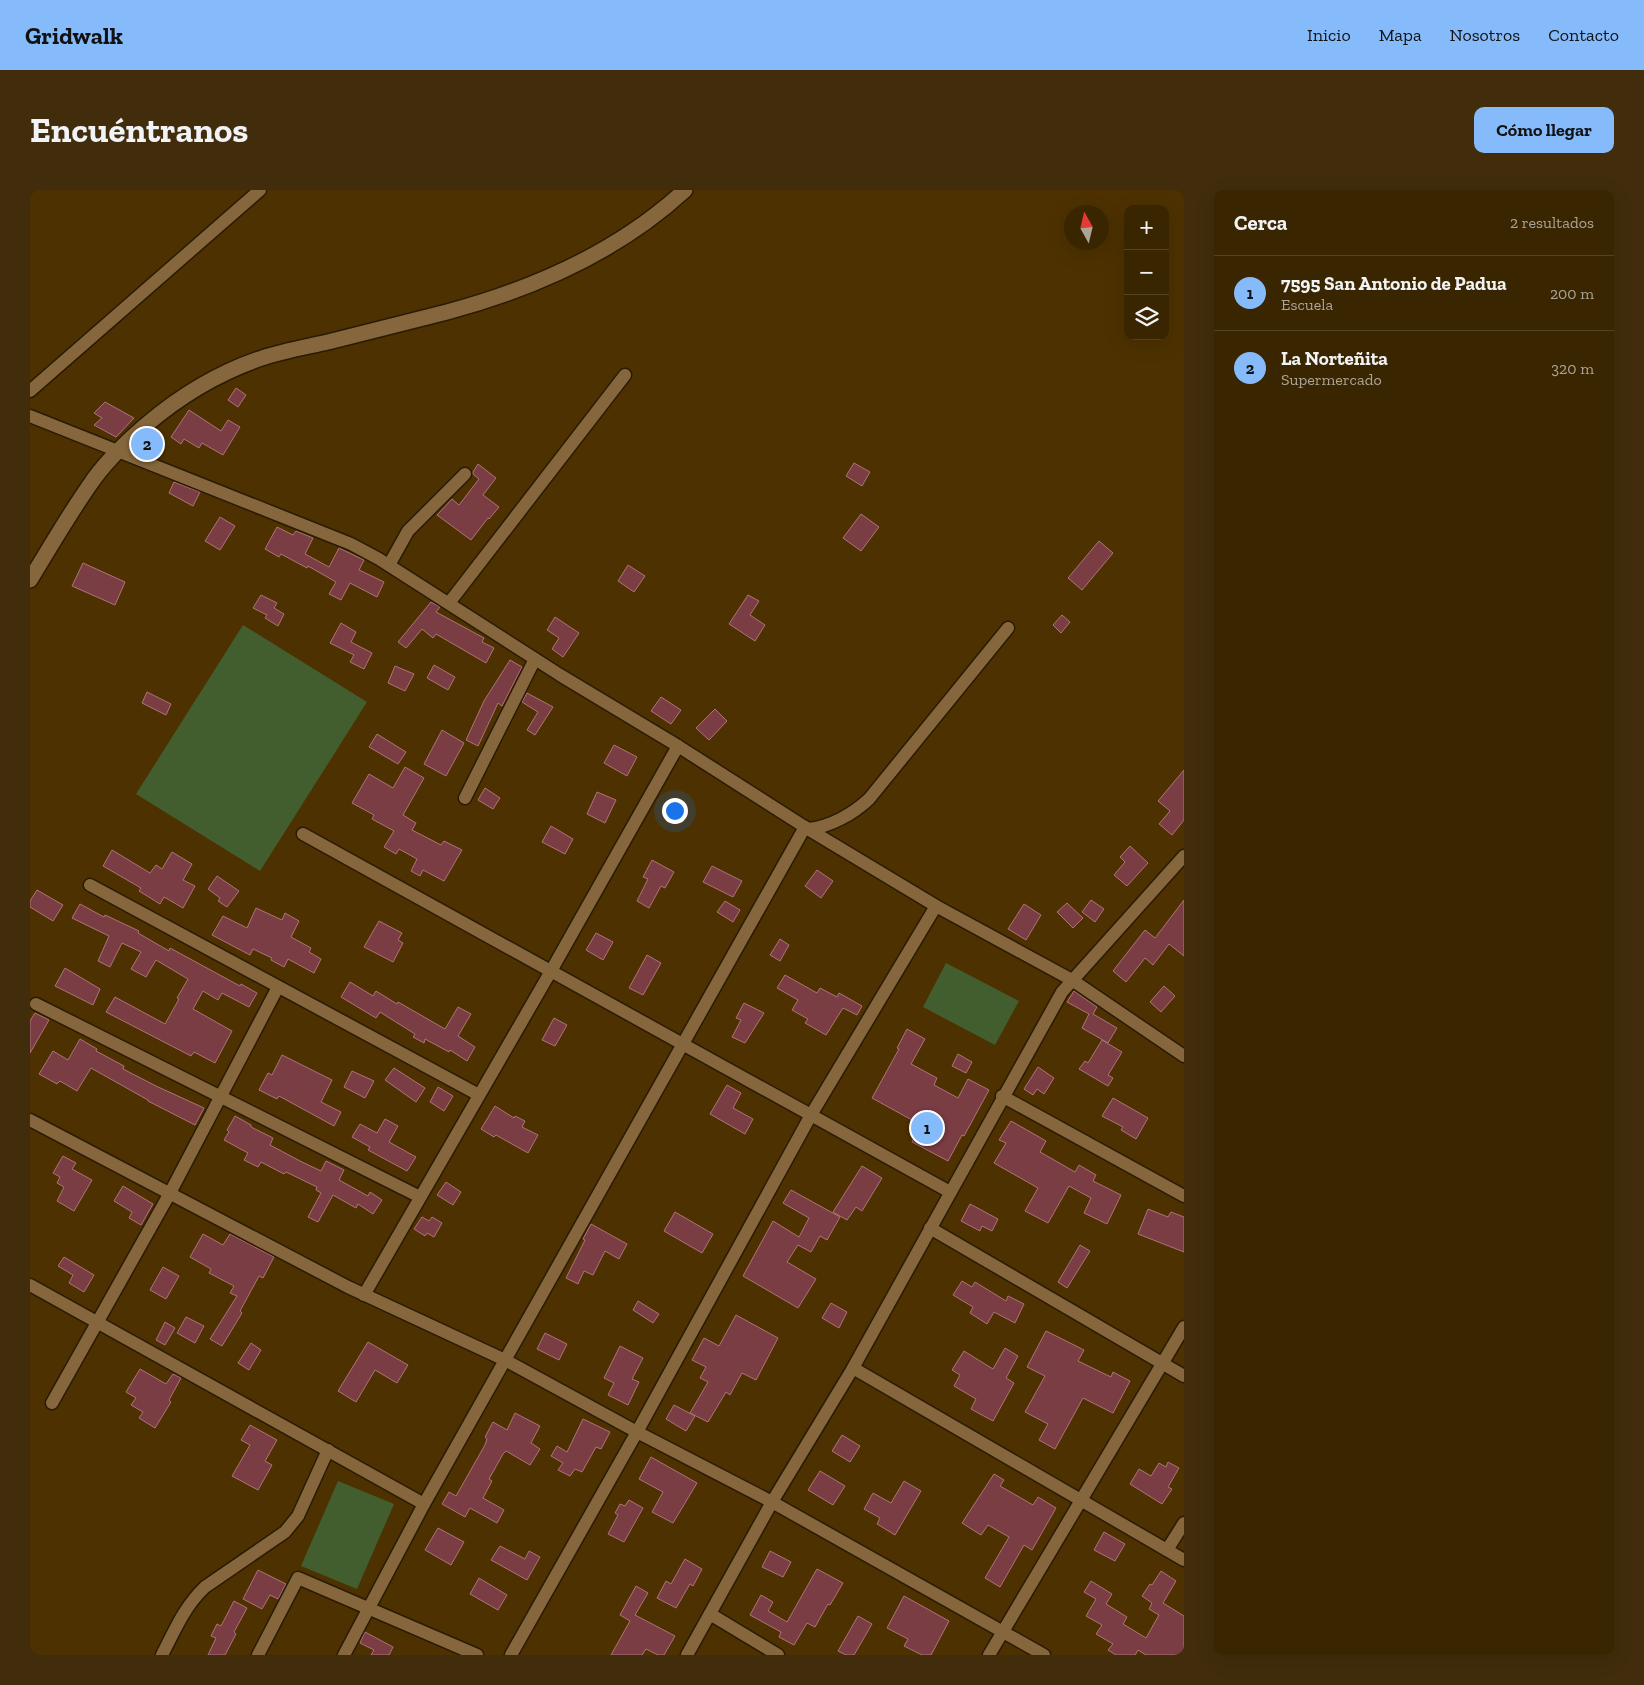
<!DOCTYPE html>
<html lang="es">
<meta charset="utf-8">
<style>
body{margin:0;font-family:"Zilla Slab",serif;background:#412d0b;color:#f1f3f6}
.controls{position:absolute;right:15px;top:15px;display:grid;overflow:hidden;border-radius:10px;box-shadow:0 5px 20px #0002}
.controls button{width:45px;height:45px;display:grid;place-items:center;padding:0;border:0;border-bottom:1px solid #544223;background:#3a2501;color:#f1f3f6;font:25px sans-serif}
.compass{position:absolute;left:1034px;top:15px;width:45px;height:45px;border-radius:50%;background:#3a2501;box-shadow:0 5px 20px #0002;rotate:352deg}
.you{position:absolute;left:644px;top:620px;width:18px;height:18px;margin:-12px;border:4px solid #fff;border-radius:50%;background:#1a73e8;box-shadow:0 0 0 8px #1a73e833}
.badge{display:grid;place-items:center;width:32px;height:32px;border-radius:50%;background:#86bbfb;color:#111;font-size:16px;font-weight:700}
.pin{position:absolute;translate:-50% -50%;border:2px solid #fff;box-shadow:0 1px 5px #0006}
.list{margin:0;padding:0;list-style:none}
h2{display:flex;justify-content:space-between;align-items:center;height:65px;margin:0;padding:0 20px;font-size:21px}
h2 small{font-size:16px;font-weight:400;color:#aba599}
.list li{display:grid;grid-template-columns:32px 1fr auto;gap:15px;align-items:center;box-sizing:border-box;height:75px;padding:0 20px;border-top:1px solid #544223}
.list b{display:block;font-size:19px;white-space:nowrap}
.list p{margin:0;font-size:16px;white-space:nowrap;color:#aba599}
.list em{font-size:16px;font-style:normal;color:#aba599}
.icon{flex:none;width:28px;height:28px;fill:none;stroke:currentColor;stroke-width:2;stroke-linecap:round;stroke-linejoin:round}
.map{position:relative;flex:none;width:1154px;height:1465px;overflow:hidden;border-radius:10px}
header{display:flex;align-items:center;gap:30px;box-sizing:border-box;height:70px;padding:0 25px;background:#86bbfb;color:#111}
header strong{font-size:24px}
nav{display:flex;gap:28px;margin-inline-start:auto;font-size:18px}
.intro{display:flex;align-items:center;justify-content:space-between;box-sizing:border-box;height:120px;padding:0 30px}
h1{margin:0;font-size:35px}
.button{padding:12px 22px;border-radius:10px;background:#86bbfb;color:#111;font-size:18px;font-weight:700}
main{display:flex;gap:30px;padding:0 30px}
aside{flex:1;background:#3a2501;border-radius:10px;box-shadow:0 5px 20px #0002}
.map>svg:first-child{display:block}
.green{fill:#425e2e}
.building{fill:#7b3d44;stroke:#ac7478}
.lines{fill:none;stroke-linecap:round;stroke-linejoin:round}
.street-casing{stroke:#2a1b05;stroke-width:15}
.secondary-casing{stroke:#2a1b05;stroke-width:18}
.street{stroke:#86673d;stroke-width:12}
.secondary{stroke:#86673d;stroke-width:15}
</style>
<header>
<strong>Gridwalk</strong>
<nav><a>Inicio</a><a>Mapa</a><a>Nosotros</a><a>Contacto</a></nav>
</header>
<div class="intro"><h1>Encuéntranos</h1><a class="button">Cómo llegar</a></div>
<main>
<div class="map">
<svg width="1154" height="1465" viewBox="0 0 1154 1465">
<rect width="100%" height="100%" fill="#4d3101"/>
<g class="green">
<path d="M213,435L337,512L230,681L106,604Z"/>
<path d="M916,773L989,811L965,855L893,817Z"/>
<path d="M308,1291L364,1314L327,1399L271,1376Z"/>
</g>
<g class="building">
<path d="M206,198L216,205L208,217L198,210Z"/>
<path d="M75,212L104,228L86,247L64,235L72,228L64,223Z"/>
<path d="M159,220L191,241L198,230L210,237L193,265L172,253L169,258L154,249L151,254L141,247Z"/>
<path d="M824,273L840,282L832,296L816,286Z"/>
<path d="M448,274L466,288L453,305L469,317L459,329L458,328L441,350L407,325L422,309L429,315L449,289L443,284V282Z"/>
<path d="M144,292L170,302L163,316L139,303Z"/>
<path d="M831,324L849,337L831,361L813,348Z"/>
<path d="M190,327L205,336L190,360L175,351Z"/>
<path d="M247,337L263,345L266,341L283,348L275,364L299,377L309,358L334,370L329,380L354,392L347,407L320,393L311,410L299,404L306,392L278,376L277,378L251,364L249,367L235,359Z"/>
<path d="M1069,351L1083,363L1052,400L1038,388Z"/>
<path d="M53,373L95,392L85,415L42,396Z"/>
<path d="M598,375L615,386L604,402L588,391Z"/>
<path d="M231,405L247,413L244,418L254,424L248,436L235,428L237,425L223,418Z"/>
<path d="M718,405L729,411L720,425L735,435L725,451L699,434Z"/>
<path d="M401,412L410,417L406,422L454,448L452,452L464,458L456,473L406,444L403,448L392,439L376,458L368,452Z"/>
<path d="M1032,425L1040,432L1031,443L1023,435Z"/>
<path d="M525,427L549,443L533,467L522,459L529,448L517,440Z"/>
<path d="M311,433L326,442L321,452L342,463L334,479L320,472L324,465L300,453Z"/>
<path d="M480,470L492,477L472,516L468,513L448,556L436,550L454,511Z"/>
<path d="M404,475L425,487L418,500L397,488Z"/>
<path d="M365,476L384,484L375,501L358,493Z"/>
<path d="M117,502L141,514L136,525L112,513Z"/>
<path d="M497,503L523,517L505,545L497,540L508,522L492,512Z"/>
<path d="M631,507L651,520L641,534L621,521Z"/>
<path d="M685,519L697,531L679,550L666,538Z"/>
<path d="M412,540L434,553L416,586L394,574Z"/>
<path d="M347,544L376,562L368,574L339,557Z"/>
<path d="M584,555L607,567L597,586L574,573Z"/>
<path d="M375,577L394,588L373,625L386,633L382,640L411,655L414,651L432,660L414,691L393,680L390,686L381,681L387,669L369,659L366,664L354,657L364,641L342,629L344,625L322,613L339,584L363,598Z"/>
<path d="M1154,580V630L1142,645L1129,634L1140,621L1128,611Z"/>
<path d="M455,598L470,608L463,619L448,610Z"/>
<path d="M567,602L586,610L575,633L557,624Z"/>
<path d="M521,636L543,649L535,664L512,652Z"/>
<path d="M1100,656L1118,673L1097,696L1084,685L1095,672L1090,667Z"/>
<path d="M82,660L120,683L126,675L132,679L142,662L162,674L153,690L165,696L153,718L134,707L130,714L109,701L111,698L73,676Z"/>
<path d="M622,670L644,682L635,698L631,696L619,718L607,711L618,689L613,687Z"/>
<path d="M682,676L712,691L703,707L673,692Z"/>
<path d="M787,680L803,691L791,708L775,696Z"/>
<path d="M187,686L209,701L197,717L188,711L190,708L178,699Z"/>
<path d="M7,700L33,715L23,731L0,717V711Z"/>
<path d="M1061,710L1074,719L1065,732L1052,722Z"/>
<path d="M1154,710V766L1139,754L1123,775L1115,768L1096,792L1083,781L1115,740L1125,748Z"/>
<path d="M695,711L710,720L703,732L687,722Z"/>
<path d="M1037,713L1053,728L1043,738L1027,722Z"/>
<path d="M50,714L74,727L75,725L109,741L108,743L139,761L140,758L210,796L211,794L227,803L219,817L192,803L188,810L173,801L163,819L202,841L185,873L164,862L161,866L76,822L85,807L135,834L149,809L147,808L158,789L126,770L116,787L101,779L111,762L92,753L80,777L68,771L79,746L42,728Z"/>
<path d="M994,714L1011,725L996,750L978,739Z"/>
<path d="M226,718L252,730L255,723L269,731L261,747L281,758L279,762L291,769L284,783L258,769L254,777L241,770L242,768L223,759L220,765L182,745L193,726L217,738Z"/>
<path d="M349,731L372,743L368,750L373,753L363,772L334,757Z"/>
<path d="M566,743L583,752L573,770L556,760Z"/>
<path d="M750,749L759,755L750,771L740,765Z"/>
<path d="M617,765L631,773L613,805L599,798Z"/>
<path d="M35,778L70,799L63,815L25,796Z"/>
<path d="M755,785L787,803L790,798L807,807L809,803L832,816L827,825L813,818L796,845L775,833L778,829L762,820L768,810L747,798Z"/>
<path d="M320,792L343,806L346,801L367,814L368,812L415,839L428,817L441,824L428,846L445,857L437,871L420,860L419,862L395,849L394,853L383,847L385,844L350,822L346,828L311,807Z"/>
<path d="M1134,796L1145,806L1131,822L1120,812Z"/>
<path d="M1044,801L1067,817L1063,824L1087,838L1078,853L1052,838L1059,824L1037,812Z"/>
<path d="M714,813L734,823L715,853L702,847L711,830L706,828Z"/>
<path d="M5,823L19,830L0,863V831Z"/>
<path d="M524,828L537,835L525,856L512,850Z"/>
<path d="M877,839L895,849L881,874L907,888L904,895L928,908L938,889L959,900L934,946L932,945L918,971L882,952L891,935L842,908L869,859L867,858Z"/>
<path d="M50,849L67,859L66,861L94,876L93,879L126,896L174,918L165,935L118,911V910L61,878L47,901L30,891L27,894L9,884L23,861L38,870Z"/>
<path d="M1072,850L1092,862L1078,885L1083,888L1078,896L1049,879L1055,871L1058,873Z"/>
<path d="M928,864L942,872L936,883L922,876Z"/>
<path d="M252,865L302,890L291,912L311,922L304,936L249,906L247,909L229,900L238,883L242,885Z"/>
<path d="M1008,877L1024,888L1014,904L1007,899L1003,905L994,899Z"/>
<path d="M364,878L395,898L386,912L355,890Z"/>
<path d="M322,881L344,891L335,908L314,897Z"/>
<path d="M697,895L711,903L703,918L723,929L715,944L680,924Z"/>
<path d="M408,897L423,906L414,921L400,912Z"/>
<path d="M1083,908L1118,928L1106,949L1091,940L1093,937L1072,926Z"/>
<path d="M465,916L484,928L485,926L495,931L492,937L508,945L498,963L466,945L464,947L451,939Z"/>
<path d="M205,926L221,935V937L243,948L240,955L270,971L291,981L296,971L314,980L309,990L338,1006L340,1002L352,1010L343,1024L328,1014L326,1018L303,1005L288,1032L278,1027L291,1003L286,1000L287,997L256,982L254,984L231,972L228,977L214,970L218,963L194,950L199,942L197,940Z"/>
<path d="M355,929L368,936L359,952L386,967L377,981L338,960L340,957L322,947L330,934L347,943Z"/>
<path d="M981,931L1016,951L1010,962L1045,982L1049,975L1066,985L1063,991L1091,1005L1077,1034L1054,1023L1061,1008L1039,996L1018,1033L995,1021L1008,998L964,973L976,953L969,950Z"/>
<path d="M33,966L46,973L42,979L62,990L44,1021L27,1011L34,997L27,993L30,987L23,983Z"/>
<path d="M832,976L852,988L832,1021L826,1017L817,1030L803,1022Z"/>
<path d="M416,992L431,1002L423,1015L407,1005Z"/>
<path d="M93,996L123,1014L111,1035L99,1028L102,1022L84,1011Z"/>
<path d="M761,1000L810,1027L797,1050L790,1046L781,1062L768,1055L757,1072L786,1089L768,1118L713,1086L743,1031L769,1047L779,1028L753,1013Z"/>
<path d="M940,1014L968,1029L962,1041L952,1036L950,1041L931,1031Z"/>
<path d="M1118,1019L1138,1027L1141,1022L1154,1027V1062L1108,1044Z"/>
<path d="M645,1022L683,1044L672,1063L634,1041Z"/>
<path d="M392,1027L399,1031L402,1027L412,1033L404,1047L397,1043L395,1046L384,1039Z"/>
<path d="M561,1034L597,1054L589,1069L575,1061L563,1085L554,1081L548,1094L536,1088L555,1050L553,1049Z"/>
<path d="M173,1044L193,1055L200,1044L244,1067L233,1088L229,1086L210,1121L212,1123L192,1156L180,1149L207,1106L200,1103L204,1096L179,1083L181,1079L160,1067Z"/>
<path d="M1050,1055L1060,1061L1037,1098L1028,1092Z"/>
<path d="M34,1067L64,1085L54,1102L39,1093L43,1085L28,1076Z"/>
<path d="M133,1077L149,1086L136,1109L120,1100Z"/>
<path d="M932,1091L942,1097L945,1092L976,1111L978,1106L994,1114L985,1133L964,1122L957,1134L940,1123L943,1117L923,1105Z"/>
<path d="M608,1111L629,1124L623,1133L603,1120Z"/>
<path d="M801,1113L817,1122L809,1138L792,1128Z"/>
<path d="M706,1125L748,1148L726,1190L712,1183L700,1205L696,1202L678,1232L660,1223L678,1192L670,1188L676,1177L662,1170L674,1148L689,1156Z"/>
<path d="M156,1127L174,1136L165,1153L147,1143Z"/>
<path d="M135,1132L145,1138L135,1155L126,1150Z"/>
<path d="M1016,1141L1054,1160L1048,1171L1081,1187L1083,1182L1100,1191L1083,1223L1053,1208L1025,1259L1009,1250L1018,1234L995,1222L1015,1186L997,1177Z"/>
<path d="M515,1143L537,1154L529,1170L507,1159Z"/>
<path d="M338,1152L378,1175L367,1193L345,1180L326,1212L308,1201Z"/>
<path d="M221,1153L231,1160L219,1180L208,1173Z"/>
<path d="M590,1156L613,1168L602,1189L609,1192L598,1215L578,1205L584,1193L574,1188Z"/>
<path d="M975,1158L988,1166L976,1188L984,1193L963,1231L941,1219L946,1209L924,1196L930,1185L922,1180L934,1161L963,1179Z"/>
<path d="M110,1179L136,1194L143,1184L151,1188L139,1210L141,1212L125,1238L109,1228L113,1222L101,1215L106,1208L96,1202Z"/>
<path d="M644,1215L665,1226L656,1241L636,1229Z"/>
<path d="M485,1223L510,1236L501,1253L510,1259L500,1275L476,1261L473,1264L459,1289L462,1291L453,1308L474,1320L467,1333L440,1318L435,1327L412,1314L419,1302L426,1306L455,1255L457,1249L455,1247L463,1232L477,1240Z"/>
<path d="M553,1229L580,1242L571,1259L566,1257L552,1282L545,1279L540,1286L528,1280L533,1273L521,1266L527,1256L537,1262Z"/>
<path d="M220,1235L247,1250L235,1271L242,1275L228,1300L202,1286L220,1255L211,1250Z"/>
<path d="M812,1245L830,1256L820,1272L802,1261Z"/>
<path d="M621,1267L667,1293L643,1333L622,1322L633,1302L609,1289Z"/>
<path d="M1138,1272L1149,1278L1138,1297L1142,1299L1132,1314L1100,1294L1109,1279L1121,1286L1129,1273L1136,1277Z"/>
<path d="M790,1281L815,1296L803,1315L778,1300Z"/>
<path d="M964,1284L974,1290L970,1296L1003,1315L1008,1307L1026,1318L1002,1360L994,1355L970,1397L955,1388L979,1347L958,1335L951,1345L932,1333Z"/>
<path d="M874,1291L891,1301L865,1345L847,1334L850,1328L834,1319L843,1303L861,1313Z"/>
<path d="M599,1310L613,1318L594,1352L578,1344L588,1325L585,1323L590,1314L595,1316Z"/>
<path d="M408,1338L434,1352L421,1375L395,1360Z"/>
<path d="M1074,1342L1095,1354L1085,1371L1064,1360Z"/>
<path d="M470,1356L495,1369L499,1361L510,1367L497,1390L461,1370Z"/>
<path d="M740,1361L761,1372L753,1387L732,1377Z"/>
<path d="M655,1369L672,1379L663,1396L660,1394L646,1418L627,1408L636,1391L641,1394Z"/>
<path d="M787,1379L813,1393L800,1415L798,1414L785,1437L777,1433L764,1455L749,1447L751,1442L720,1425L731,1405L743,1412L738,1421L757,1432Z"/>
<path d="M228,1380L256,1394L248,1409L240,1405L232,1419L213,1409Z"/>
<path d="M1131,1381L1146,1391L1133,1413L1154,1426V1459L1150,1465H1116L1108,1460L1105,1465H1086L1078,1460L1083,1454L1066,1444L1072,1435L1056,1426L1066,1409L1054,1402L1061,1391L1082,1404L1076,1414L1097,1427L1093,1434L1116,1448L1129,1425L1119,1419L1122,1413L1112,1406L1120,1394L1122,1395Z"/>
<path d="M449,1388L477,1405L468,1420L440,1404Z"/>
<path d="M606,1396L618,1403L605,1425L645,1446L634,1465H628L616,1459L612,1465H581L600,1431L590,1425Z"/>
<path d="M874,1406L919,1431L901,1465H892L874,1456L878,1449L857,1438Z"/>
<path d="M204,1411L217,1418L204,1442L206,1444L195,1465H178L186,1448L181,1446L187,1434L191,1436Z"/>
<path d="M828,1426L842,1434L824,1465H816L808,1461Z"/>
<path d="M335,1442L363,1457L359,1465H341L344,1460L330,1453Z"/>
</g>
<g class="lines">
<g class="street-casing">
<g id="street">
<path d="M0,201L230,0"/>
<path d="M0,226L321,354L349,369L530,485L648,556L778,639L906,716L1042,790L1154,866"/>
<path d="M359,375L378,341L435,284"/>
<path d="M419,413L595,185"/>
<path d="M435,608L505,469"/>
<path d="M778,639C800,637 823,624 839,609L978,438"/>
<path d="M273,644L920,1002"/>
<path d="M60,695L449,905"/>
<path d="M6,814L390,1007"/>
<path d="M972,906L1154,1006"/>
<path d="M0,930L318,1097L475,1170L607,1242L742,1312L1014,1465"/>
<path d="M900,1038L1154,1186"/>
<path d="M0,1095L394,1314"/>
<path d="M334,1105L521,781L648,556"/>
<path d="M823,1178L1154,1370"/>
<path d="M22,1213L140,1003L248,797"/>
<path d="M1137,1360L1154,1333"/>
<path d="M680,1424L748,1465"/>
<path d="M132,1465C145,1440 154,1417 175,1397L255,1342L268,1326L298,1260"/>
<path d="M228,1465L268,1388L447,1465"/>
<path d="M314,1465L394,1314L775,637"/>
<path d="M481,1465L607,1242L781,925L906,716"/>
<path d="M657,1465L742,1312L823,1178L1032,802L1154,666"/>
<path d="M959,1465L1154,1137"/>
</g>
</g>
<g class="secondary-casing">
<path id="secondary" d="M0,390C19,359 38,326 59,296C74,273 95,253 116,235C149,207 190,182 232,168C253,161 276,157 298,152C337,142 377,132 417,122C503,99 589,61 655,0"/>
</g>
<use href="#street" class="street"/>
<use href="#secondary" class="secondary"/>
</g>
</svg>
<div class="controls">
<button>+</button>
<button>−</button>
<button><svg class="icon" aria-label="layers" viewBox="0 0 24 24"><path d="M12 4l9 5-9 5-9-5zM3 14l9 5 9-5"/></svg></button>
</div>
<svg class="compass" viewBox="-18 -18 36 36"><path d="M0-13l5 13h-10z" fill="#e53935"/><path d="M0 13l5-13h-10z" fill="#aba599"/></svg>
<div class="you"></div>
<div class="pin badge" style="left:897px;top:938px">1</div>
<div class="pin badge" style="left:117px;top:254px">2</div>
</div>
<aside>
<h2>Cerca<small>2 resultados</small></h2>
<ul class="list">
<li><span class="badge">1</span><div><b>7595 San Antonio de Padua</b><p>Escuela</p></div><em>200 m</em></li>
<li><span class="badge">2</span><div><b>La Norteñita</b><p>Supermercado</p></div><em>320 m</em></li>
</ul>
</aside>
</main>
